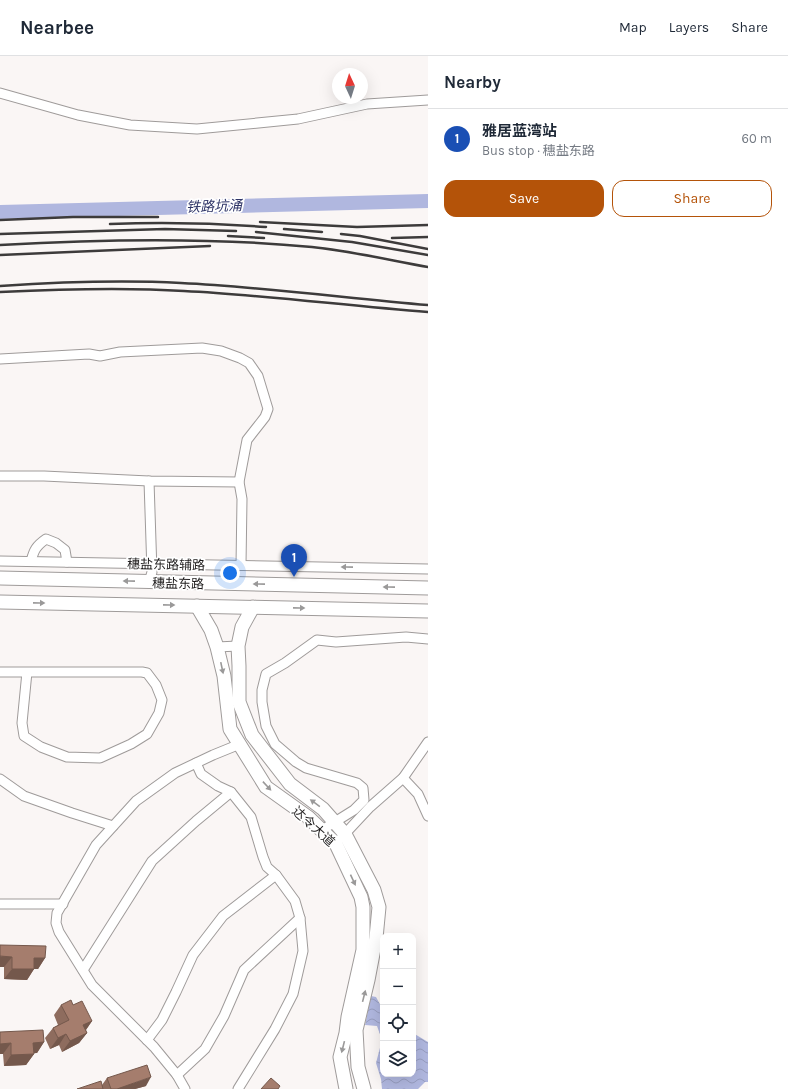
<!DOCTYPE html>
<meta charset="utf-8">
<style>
body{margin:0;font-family:Karla,"Noto Sans SC",sans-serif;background:#f6f6f7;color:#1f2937}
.controls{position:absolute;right:12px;bottom:12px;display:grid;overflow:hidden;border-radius:8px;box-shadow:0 4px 16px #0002}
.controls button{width:36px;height:36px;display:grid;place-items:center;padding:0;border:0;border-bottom:1px solid #e0e1e3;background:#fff;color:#1f2937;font:20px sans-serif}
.compass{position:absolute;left:332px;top:12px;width:36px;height:36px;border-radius:50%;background:#fff;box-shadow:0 4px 16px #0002;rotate:356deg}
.you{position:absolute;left:230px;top:517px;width:14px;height:14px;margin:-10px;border:3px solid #fff;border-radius:50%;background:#1a73e8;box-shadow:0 0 0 6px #1a73e833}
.badge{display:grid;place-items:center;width:26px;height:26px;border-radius:50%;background:#b45309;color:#fff;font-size:13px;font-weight:700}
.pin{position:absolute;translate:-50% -33px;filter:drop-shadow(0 1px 2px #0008)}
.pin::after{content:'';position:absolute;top:21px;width:14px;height:12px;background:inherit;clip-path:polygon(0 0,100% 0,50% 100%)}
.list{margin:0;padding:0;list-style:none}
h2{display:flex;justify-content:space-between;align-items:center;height:52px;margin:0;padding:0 16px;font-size:17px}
h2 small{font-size:13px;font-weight:400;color:#747a83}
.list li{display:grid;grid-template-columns:26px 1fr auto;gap:12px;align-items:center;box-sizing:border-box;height:60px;padding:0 16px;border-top:1px solid #e0e1e3}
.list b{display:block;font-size:15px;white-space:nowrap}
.list p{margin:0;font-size:13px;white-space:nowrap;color:#747a83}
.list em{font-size:13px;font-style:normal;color:#747a83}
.actions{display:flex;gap:8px;padding:12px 16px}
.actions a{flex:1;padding:9px 0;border:1px solid #b45309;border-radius:12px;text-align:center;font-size:14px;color:#b45309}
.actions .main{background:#b45309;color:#fff}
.icon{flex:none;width:22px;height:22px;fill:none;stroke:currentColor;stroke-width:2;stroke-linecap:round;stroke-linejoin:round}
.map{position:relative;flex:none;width:428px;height:1033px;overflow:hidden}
header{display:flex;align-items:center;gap:24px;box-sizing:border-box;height:56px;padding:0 20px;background:#fff;border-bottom:1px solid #e0e1e3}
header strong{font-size:19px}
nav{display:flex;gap:22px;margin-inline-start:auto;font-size:14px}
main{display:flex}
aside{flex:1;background:#fff}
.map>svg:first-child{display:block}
.water{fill:url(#water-waves)}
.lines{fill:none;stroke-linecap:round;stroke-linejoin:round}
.river{stroke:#b0b7df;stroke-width:14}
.street-casing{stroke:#9f9b9a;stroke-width:11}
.secondary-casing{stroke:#9f9b9a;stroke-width:15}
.street{stroke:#fff;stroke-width:9}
.secondary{stroke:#fff;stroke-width:13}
.rail{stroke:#3d3b3b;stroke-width:2.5}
.wall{fill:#8e6c5e}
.shaded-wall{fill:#74584c}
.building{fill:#a57d6d;stroke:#74584c}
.oneway{fill:#9a9999}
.labels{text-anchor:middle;stroke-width:3.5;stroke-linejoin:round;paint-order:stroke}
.street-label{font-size:13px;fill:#1f1d1d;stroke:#fff}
.water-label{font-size:14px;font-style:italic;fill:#2f3567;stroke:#fff}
</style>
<header>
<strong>Nearbee</strong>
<nav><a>Map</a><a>Layers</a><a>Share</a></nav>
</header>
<main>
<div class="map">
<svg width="428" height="1033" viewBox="0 0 428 1033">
<defs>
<pattern id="water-waves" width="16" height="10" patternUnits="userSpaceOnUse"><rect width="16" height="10" fill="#b0b7df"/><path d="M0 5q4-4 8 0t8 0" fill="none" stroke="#979dbf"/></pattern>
</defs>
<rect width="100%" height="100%" fill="#faf6f5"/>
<path class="water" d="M371,940L376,941L381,950H383V1018H413V977L428,986V1026H425L418,1033H382L381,1023L376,1007L382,984L377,970L365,969Z"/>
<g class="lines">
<path class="river" d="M0,156L428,145"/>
<g class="street-casing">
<g id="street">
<path d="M0,37L78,59L130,69L197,73L298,63L367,48L428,44"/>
<path d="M0,303L89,298L100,300L120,296L202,292L221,295L240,302L249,307L258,320L268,353L265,361L247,384L239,426L242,443L241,509"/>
<path d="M0,420H44L149,425L239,426"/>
<path d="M0,505L428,513"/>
<path d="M31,505C34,494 36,490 46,483L56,487L65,494L67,506"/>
<path d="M149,526L152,516L149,425"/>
<path d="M217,591L238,590"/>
<path d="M0,616H142L147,617L156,629L162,644L159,657L147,678L131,688L100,702L67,701L41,691L24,680L22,667L27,616"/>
<path d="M196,707L201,718L218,730L231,736L251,761L263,801L267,811L276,819L295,845L300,862L303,895L293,938L275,973L238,1033"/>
<path d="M403,722L418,738L428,760"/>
<path d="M0,723L24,740L72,757L113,770"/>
<path d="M322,774L354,754L364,744L363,732L357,727L306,712L296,706L275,688L266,670L262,646V634L266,618L285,607L317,584L336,586L406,581L428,583"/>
<path d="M341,782L370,751L403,722L428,686"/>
<path d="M0,848H63"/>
<path d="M83,914L152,805L196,765L231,736"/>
<path d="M147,984L162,964L176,936L193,899L223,860L276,819"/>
<path d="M177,1019L205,993L224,960L244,914L300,862"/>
<path d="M185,1033L177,1019L154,991L92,929L59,876L56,867L57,857L96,789L136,745L175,717L213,699L240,688"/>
</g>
</g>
<g class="secondary-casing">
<g id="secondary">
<path d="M0,522L428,532"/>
<path d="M0,546L428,555"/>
<path d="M197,550L211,574L217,591L224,620L230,673L266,731L308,761L336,788L361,841L363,851V894L348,961L346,977L340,1001L346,1033"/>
<path d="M253,551L242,571L238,590L239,610V646L252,679L290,728L323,753L345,778L374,834L379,851L376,882L368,924L356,974L358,1011L364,1033"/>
</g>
</g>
<use href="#street" class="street"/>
<use href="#secondary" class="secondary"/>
<g class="rail">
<path d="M0,164L73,161H158"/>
<path d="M260,166L357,171L428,169"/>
<path d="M110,168C162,166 214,167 266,171"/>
<path d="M284,173L322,176"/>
<path d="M256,176L352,186L428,199"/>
<path d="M0,178L165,173L236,175"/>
<path d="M341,178L360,180L428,193"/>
<path d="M228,180L264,182"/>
<path d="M392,182L428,181"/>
<path d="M0,189C104,183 208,181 312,191C351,195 389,204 428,211"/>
<path d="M0,199L210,190"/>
<path d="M0,230C60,226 121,224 181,227C264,231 346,242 428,249"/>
<path d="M0,236C61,233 123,231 184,235C266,239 347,250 428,256"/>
</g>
</g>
<g class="wall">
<path d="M0,889L45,902L38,913H34L27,924L4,923V911Z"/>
<path d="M61,949H73L92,965L86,974L87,977L79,987L62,996L59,989L50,993L45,982L53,972L58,969L54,959Z"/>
<path d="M0,976L44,986L37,997H33L34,998L26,1009L4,1010L3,998H0Z"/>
<path d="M107,1022L146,1030L135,1033H77L102,1029Z"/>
</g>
<g class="shaded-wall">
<path d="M0,900L12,901L4,911H0Z"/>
<path d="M34,902H45L38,913H27Z"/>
<path d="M12,913H34L27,924L4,923Z"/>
<path d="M92,965L85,975L83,969Z"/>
<path d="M87,977L79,987L62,996L70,985Z"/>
<path d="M66,978L59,989L50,993L58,982Z"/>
<path d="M44,986L37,997L25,998L33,987Z"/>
<path d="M11,987L3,998H0V988Z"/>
<path d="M34,998L26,1009L4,1010L11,999Z"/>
<path d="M151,1021L146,1030L135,1033H117Z"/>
</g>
<g class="building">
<path d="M0,889L46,890L45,902H34V913H12V901L0,900Z"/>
<path d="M71,944L73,949L82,945L92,965L83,969L87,977L70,985L66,978L58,982L53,972L69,964L61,949Z"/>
<path d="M43,974L44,986L33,987L34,998L11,999V987L0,988V976Z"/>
<path d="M147,1009L151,1021L117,1033H111L107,1022Z"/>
<path d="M271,1022L280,1030L278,1033H261Z"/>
<path d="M101,1025L103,1033H77Z"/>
</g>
<defs><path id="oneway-solid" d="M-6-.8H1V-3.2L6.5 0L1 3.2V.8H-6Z"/></defs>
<g class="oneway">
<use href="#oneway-solid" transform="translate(347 511) rotate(-179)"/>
<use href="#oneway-solid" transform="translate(129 525) rotate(-179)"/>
<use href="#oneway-solid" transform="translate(259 528) rotate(-179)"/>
<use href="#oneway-solid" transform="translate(389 531) rotate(-179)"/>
<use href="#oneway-solid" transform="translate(39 547) rotate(1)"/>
<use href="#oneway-solid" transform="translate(169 549) rotate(1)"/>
<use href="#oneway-solid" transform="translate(299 552) rotate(1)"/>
<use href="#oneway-solid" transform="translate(222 612) rotate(78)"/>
<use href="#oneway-solid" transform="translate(267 730) rotate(47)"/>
<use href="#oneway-solid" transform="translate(315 747) rotate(-144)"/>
<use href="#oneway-solid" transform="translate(353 824) rotate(65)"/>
<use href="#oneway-solid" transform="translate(364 940) rotate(-76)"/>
<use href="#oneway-solid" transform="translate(343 991) rotate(104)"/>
</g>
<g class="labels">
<g class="street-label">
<text transform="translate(166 508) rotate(1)" y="5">穗盐东路辅路</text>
<text transform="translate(178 527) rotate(1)" y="5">穗盐东路</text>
<text transform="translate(314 770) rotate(42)" y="5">达令大道</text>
</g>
<g class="water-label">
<text transform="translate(214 150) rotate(-2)" y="5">铁路坑涌</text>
</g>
</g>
</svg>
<div class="controls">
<button>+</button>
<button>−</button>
<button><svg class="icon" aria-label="locate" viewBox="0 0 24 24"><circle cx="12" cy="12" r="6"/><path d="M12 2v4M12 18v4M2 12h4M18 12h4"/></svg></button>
<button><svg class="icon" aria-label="layers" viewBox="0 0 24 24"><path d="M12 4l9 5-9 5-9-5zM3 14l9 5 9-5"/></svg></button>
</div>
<svg class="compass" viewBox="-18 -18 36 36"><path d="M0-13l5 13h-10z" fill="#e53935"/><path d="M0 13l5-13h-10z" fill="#747a83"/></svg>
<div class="you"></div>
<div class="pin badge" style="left:294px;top:521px;background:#1a4fb4">1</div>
</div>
<aside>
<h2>Nearby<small></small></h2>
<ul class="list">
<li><span class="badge" style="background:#1a4fb4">1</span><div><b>雅居蓝湾站</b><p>Bus stop · 穗盐东路</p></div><em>60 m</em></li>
</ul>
<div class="actions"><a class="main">Save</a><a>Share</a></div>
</aside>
</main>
